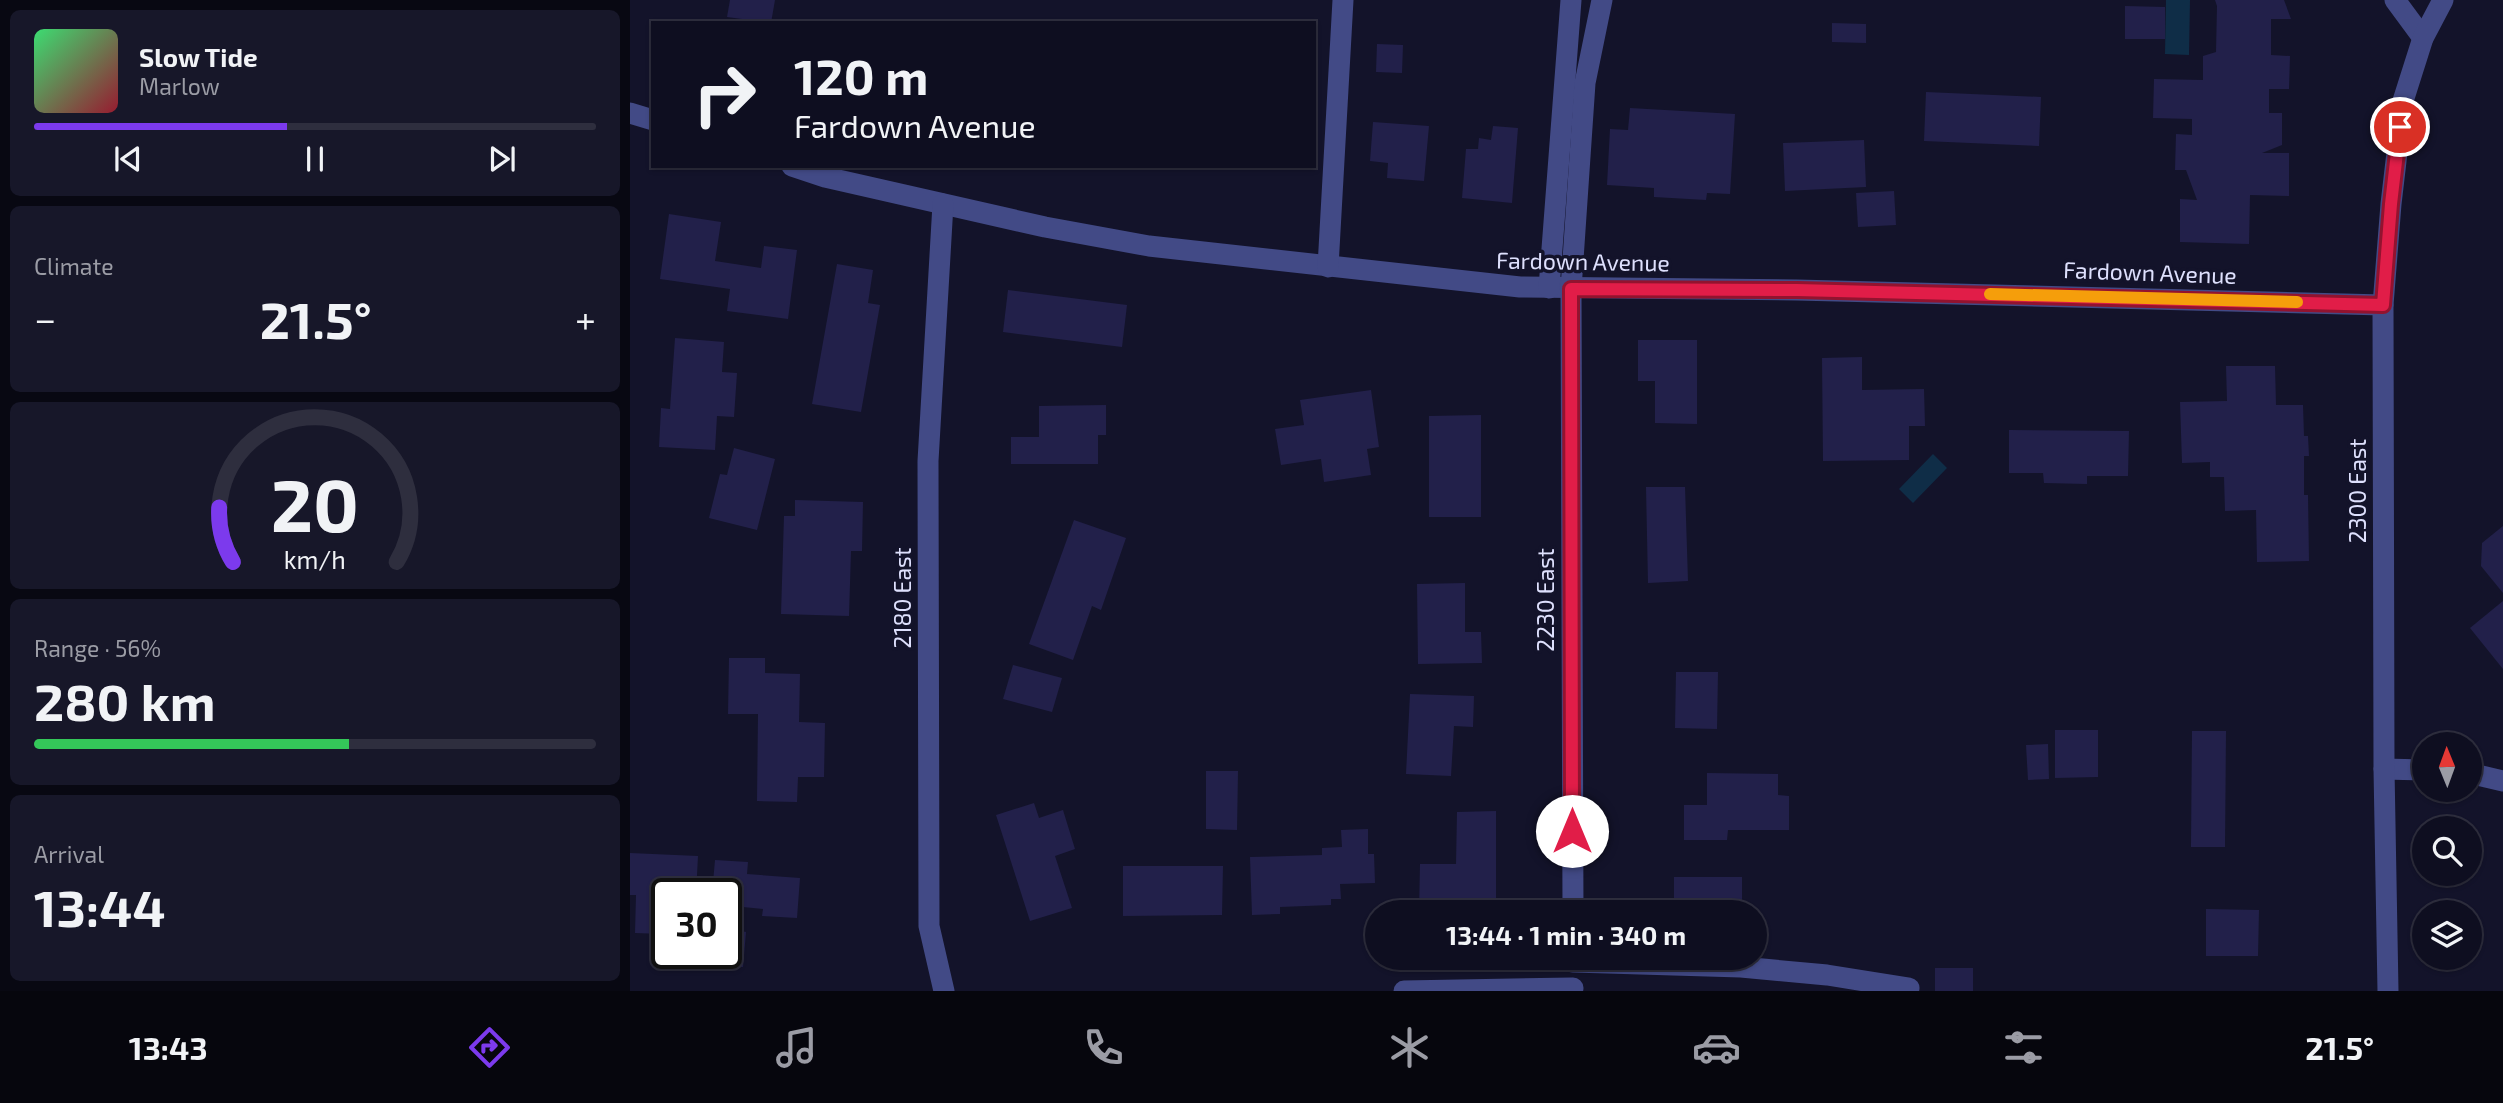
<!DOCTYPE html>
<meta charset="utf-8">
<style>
body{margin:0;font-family:"Exo 2",sans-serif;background:#171729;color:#f1f3f6;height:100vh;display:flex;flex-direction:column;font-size:26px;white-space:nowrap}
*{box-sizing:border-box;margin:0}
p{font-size:23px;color:#9b9ca5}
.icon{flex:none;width:38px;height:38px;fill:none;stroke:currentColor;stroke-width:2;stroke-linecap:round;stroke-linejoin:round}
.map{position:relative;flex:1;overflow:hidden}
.side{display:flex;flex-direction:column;gap:10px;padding:10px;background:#080812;width:630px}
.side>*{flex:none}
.banner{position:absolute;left:21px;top:21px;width:665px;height:147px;border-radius:0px;box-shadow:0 2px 5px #0004,0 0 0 2px #2e2e3e;background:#0e0e20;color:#f1f3f6;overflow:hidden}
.needle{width:46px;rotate:359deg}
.fabs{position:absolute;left:1782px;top:732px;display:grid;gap:14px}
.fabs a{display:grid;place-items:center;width:70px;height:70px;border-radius:50%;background:#0e0e20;box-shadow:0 2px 5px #0004,0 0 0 2px #2e2e3e;font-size:35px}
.speed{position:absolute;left:21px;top:878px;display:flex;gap:14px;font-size:35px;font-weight:700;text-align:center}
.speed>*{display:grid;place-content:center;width:91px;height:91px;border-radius:50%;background:#0e0e20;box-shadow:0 2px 5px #0004,0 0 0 2px #2e2e3e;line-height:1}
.speed .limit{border:4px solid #111;border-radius:10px;background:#fff;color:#111}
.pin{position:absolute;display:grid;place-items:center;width:60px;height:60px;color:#fff;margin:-30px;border:4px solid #fff;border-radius:50%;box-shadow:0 2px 7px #0007}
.me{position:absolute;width:77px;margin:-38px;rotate:0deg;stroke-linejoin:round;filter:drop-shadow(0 0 5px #0008)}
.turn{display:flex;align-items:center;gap:24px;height:147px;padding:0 28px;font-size:32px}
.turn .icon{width:91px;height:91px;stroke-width:2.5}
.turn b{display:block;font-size:49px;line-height:60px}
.big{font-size:52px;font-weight:700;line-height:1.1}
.side .card{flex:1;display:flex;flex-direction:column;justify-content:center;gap:10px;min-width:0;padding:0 24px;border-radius:10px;background:#171729}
.side .dial{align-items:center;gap:0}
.dial svg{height:182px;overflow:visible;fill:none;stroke:#2e2e3e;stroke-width:7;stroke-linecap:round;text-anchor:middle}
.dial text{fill:#f1f3f6;stroke:none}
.song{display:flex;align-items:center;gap:21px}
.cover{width:84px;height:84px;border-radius:10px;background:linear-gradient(135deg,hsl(140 70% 55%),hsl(350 70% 35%))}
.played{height:7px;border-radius:4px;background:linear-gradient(90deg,#7c3aed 45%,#2e2e3e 45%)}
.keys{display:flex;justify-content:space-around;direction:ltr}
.heat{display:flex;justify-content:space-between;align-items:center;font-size:38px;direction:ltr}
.charge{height:10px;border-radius:5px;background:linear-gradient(90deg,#34c759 56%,#2e2e3e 0)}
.trip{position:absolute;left:735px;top:900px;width:402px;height:70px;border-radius:35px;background:#0e0e20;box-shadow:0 2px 5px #0004,0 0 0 2px #2e2e3e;font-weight:700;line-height:70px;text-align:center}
.tab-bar{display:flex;height:112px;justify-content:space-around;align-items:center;background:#06060d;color:#9b9ca5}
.tab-bar .icon{width:49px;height:49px}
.tab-bar .on{color:#7c3aed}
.tab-bar b{font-size:32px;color:#f1f3f6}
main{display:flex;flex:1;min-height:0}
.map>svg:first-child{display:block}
.water{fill:#0f2d47}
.building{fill:#22204a}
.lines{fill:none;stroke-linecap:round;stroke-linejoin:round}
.minor{stroke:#424a86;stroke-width:21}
.route-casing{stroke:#92132f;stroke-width:18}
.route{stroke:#e11d48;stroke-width:12}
.slow{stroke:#f59e0b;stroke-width:12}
.labels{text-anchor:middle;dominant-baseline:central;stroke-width:7;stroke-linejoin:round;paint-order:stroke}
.street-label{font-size:23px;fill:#dee0fd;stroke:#13132a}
</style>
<main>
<section class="side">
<div class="card">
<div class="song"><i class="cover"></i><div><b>Slow Tide</b><p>Marlow</p></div></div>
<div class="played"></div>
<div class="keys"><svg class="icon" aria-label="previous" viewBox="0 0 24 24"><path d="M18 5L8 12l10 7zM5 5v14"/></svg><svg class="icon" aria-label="pause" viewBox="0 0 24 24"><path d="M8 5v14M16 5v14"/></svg><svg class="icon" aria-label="next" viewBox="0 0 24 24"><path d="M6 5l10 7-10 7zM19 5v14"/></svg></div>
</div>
<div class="card"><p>Climate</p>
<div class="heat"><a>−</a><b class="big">21.5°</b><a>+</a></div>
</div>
<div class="card dial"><svg viewBox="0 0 100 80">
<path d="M14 69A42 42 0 1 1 86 69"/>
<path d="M14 69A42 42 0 0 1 8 45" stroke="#7c3aed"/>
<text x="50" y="56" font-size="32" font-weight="700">20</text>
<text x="50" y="72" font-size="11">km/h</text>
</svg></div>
<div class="card"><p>Range · 56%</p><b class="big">280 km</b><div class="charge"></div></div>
<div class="card"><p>Arrival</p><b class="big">13:44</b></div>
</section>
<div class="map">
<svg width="1873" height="991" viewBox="0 0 1873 991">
<rect width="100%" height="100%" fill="#13132a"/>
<g class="water">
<polygon points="1536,0 1560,0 1559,55 1535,54"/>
<polygon points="1303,454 1317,468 1283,503 1269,489"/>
</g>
<g class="building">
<polygon points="100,0 145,0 141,23 97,17"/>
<polygon points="1585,0 1654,0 1661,19 1641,19 1641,55 1660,56 1659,89 1639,89 1639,113 1652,113 1652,145 1632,153 1659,153 1659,196 1620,195 1619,244 1550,242 1550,199 1567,200 1556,170 1545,170 1546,134 1562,135 1562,119 1523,118 1524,79 1573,80 1573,56 1586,52 1587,6"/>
<polygon points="1495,6 1535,7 1535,39 1495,39"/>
<polygon points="1202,23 1236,24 1236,43 1202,42"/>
<polygon points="747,44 773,45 772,73 746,72"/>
<polygon points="1296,92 1411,97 1409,146 1294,141"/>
<polygon points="1000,108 1105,114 1100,194 1077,193 1076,200 1024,197 1024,188 977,185 980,129 998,130"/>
<polygon points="743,122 799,126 794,181 757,178 758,163 740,161"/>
<polygon points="863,126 888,128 882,203 832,198 836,149 848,149 849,138 861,140"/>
<polygon points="1234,140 1236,187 1155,191 1153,143"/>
<polygon points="1264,191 1266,225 1228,227 1226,193"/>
<polygon points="39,214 91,222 85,261 131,268 134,246 167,250 158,319 97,311 100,289 30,279"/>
<polygon points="207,264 243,270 238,303 250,305 231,412 182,404"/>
<polygon points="378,290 497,305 492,347 373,332"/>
<polygon points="45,338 94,342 92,372 107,373 104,417 87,416 85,450 29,447 31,408 40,409"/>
<polygon points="1008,340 1067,340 1067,424 1025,423 1025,381 1008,381"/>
<polygon points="1232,357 1232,390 1294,389 1295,426 1279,426 1279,460 1193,461 1192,358"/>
<polygon points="1596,366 1645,366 1646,405 1673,405 1674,436 1678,436 1679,456 1674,456 1674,495 1678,495 1679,561 1627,562 1626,510 1595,511 1594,477 1580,477 1580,462 1552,463 1550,402 1597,401"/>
<polygon points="741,390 749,447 737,449 741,475 694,482 691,459 651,465 645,429 674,425 670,400"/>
<polygon points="476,405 476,435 468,435 468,464 381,464 381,437 409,437 409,406"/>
<polygon points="851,415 851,517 799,517 799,416"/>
<polygon points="1379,430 1499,431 1498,476 1457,476 1457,484 1414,483 1413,473 1379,473"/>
<polygon points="104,448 145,459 127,530 79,518 90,474 97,475"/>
<polygon points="1016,487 1055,487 1058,581 1018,583"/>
<polygon points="165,500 233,502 232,551 221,551 219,616 151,614 154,516 165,516"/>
<polygon points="444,520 496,538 471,610 462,606 443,660 399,644"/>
<polygon points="1873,526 1873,593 1851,566 1852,543"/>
<polygon points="835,583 835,632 851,632 852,663 788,664 787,584"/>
<polygon points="1873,601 1873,669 1840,628"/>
<polygon points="99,658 135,658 135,673 170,674 169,722 195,723 194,777 168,777 167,802 127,801 128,714 98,714"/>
<polygon points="383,665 432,678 422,712 373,699"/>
<polygon points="1046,672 1088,672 1087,729 1045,728"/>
<polygon points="780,694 844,696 843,727 824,726 821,776 776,774"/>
<polygon points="1425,730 1468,730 1468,777 1425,778"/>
<polygon points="1562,731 1596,731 1595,847 1561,847"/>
<polygon points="1418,744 1419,779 1398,780 1396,745"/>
<polygon points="576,771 608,771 607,830 576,829"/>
<polygon points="1077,773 1148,774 1148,795 1159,796 1159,830 1098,830 1097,840 1054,840 1054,805 1077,805"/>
<polygon points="404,803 409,818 433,810 445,849 425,856 442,908 400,921 366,815"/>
<polygon points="866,811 866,912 789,912 790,864 826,864 827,812"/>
<polygon points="738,829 738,854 744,854 745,883 710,884 711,899 701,899 701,905 650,907 650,914 622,915 620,857 692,855 692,848 712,847 711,830"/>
<polygon points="0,853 68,856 66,894 37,894 37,899 33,899 32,934 5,933 6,895 0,895"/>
<polygon points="85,860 118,862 117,874 170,878 167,918 132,916 133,909 113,907 111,931 116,932 113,967 74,964 75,954 96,954 96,894 82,894"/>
<polygon points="493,866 593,866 592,915 493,916"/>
<polygon points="1044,877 1112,877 1112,909 1078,909 1078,912 1044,912"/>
<polygon points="1576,909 1629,910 1628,956 1576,956"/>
<rect x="1305" y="968" width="38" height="23"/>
</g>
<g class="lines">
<g class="minor">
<polyline points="1765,0 1793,38"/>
<polyline points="0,113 23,120"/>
<polyline points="162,166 195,177 415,227 519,246 890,287 1167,290 1753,305"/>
<polyline points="313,204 298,461 299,926 314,991"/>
<polyline points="698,267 713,0"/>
<polyline points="919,288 941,0"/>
<polyline points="1754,769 1794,770"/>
<polyline points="1839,773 1873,781"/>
<polyline points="943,912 941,289 955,83 972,0"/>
<polyline points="943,962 1111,967 1197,975 1279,988"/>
<polyline points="774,991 943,988"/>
<polyline points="1758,991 1754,769 1753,305 1761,204 1773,101 1793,38 1813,0"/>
</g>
</g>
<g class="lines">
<g class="route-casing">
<polyline id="route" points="942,831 941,289 1167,290 1753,305 1761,204 1770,127"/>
</g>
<use href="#route" class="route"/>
<polyline class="slow" points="1360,294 1667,302"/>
</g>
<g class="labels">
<g class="street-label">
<text transform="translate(953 261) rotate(1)">Fardown Avenue</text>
<text transform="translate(1520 272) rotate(2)">Fardown Avenue</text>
<text transform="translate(1727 491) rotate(-90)">2300 East</text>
<text transform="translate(272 598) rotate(-90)">2180 East</text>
<text transform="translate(915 600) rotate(-90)">2230 East</text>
</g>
</g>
</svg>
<div class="fabs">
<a><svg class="needle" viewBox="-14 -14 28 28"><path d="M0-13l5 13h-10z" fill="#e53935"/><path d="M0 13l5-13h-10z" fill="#9b9ca5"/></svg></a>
<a><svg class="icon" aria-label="search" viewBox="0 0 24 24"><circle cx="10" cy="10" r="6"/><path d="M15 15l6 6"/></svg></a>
<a><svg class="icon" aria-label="layers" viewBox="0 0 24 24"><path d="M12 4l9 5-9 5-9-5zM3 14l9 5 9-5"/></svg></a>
</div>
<div class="speed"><div class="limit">30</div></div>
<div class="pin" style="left:1770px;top:127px;background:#d93025"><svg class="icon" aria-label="arrive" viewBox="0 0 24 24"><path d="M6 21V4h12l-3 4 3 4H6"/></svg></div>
<svg class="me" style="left:942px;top:831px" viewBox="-20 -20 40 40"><circle r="19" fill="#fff"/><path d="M0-13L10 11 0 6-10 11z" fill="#e11d48"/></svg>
<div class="trip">13:44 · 1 min · 340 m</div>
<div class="banner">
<div class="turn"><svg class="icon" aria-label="right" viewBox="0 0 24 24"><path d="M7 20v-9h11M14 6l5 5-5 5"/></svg><div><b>120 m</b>Fardown Avenue</div></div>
</div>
</div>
</main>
<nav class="tab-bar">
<b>13:43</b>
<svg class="icon on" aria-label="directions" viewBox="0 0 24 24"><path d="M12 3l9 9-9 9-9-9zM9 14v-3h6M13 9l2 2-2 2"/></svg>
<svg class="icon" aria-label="music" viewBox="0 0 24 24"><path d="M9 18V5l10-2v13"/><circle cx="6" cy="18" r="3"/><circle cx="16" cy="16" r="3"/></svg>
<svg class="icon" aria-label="phone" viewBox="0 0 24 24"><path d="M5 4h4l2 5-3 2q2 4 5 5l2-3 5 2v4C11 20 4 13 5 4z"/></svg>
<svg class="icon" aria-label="climate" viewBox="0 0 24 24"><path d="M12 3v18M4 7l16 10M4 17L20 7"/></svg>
<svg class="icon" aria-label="car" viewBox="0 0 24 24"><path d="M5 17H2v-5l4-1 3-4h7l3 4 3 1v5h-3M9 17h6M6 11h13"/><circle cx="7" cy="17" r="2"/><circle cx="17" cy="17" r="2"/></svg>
<svg class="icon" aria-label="filters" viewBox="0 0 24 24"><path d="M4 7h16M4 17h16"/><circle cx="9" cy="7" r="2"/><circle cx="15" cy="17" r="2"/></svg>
<b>21.5°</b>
</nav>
